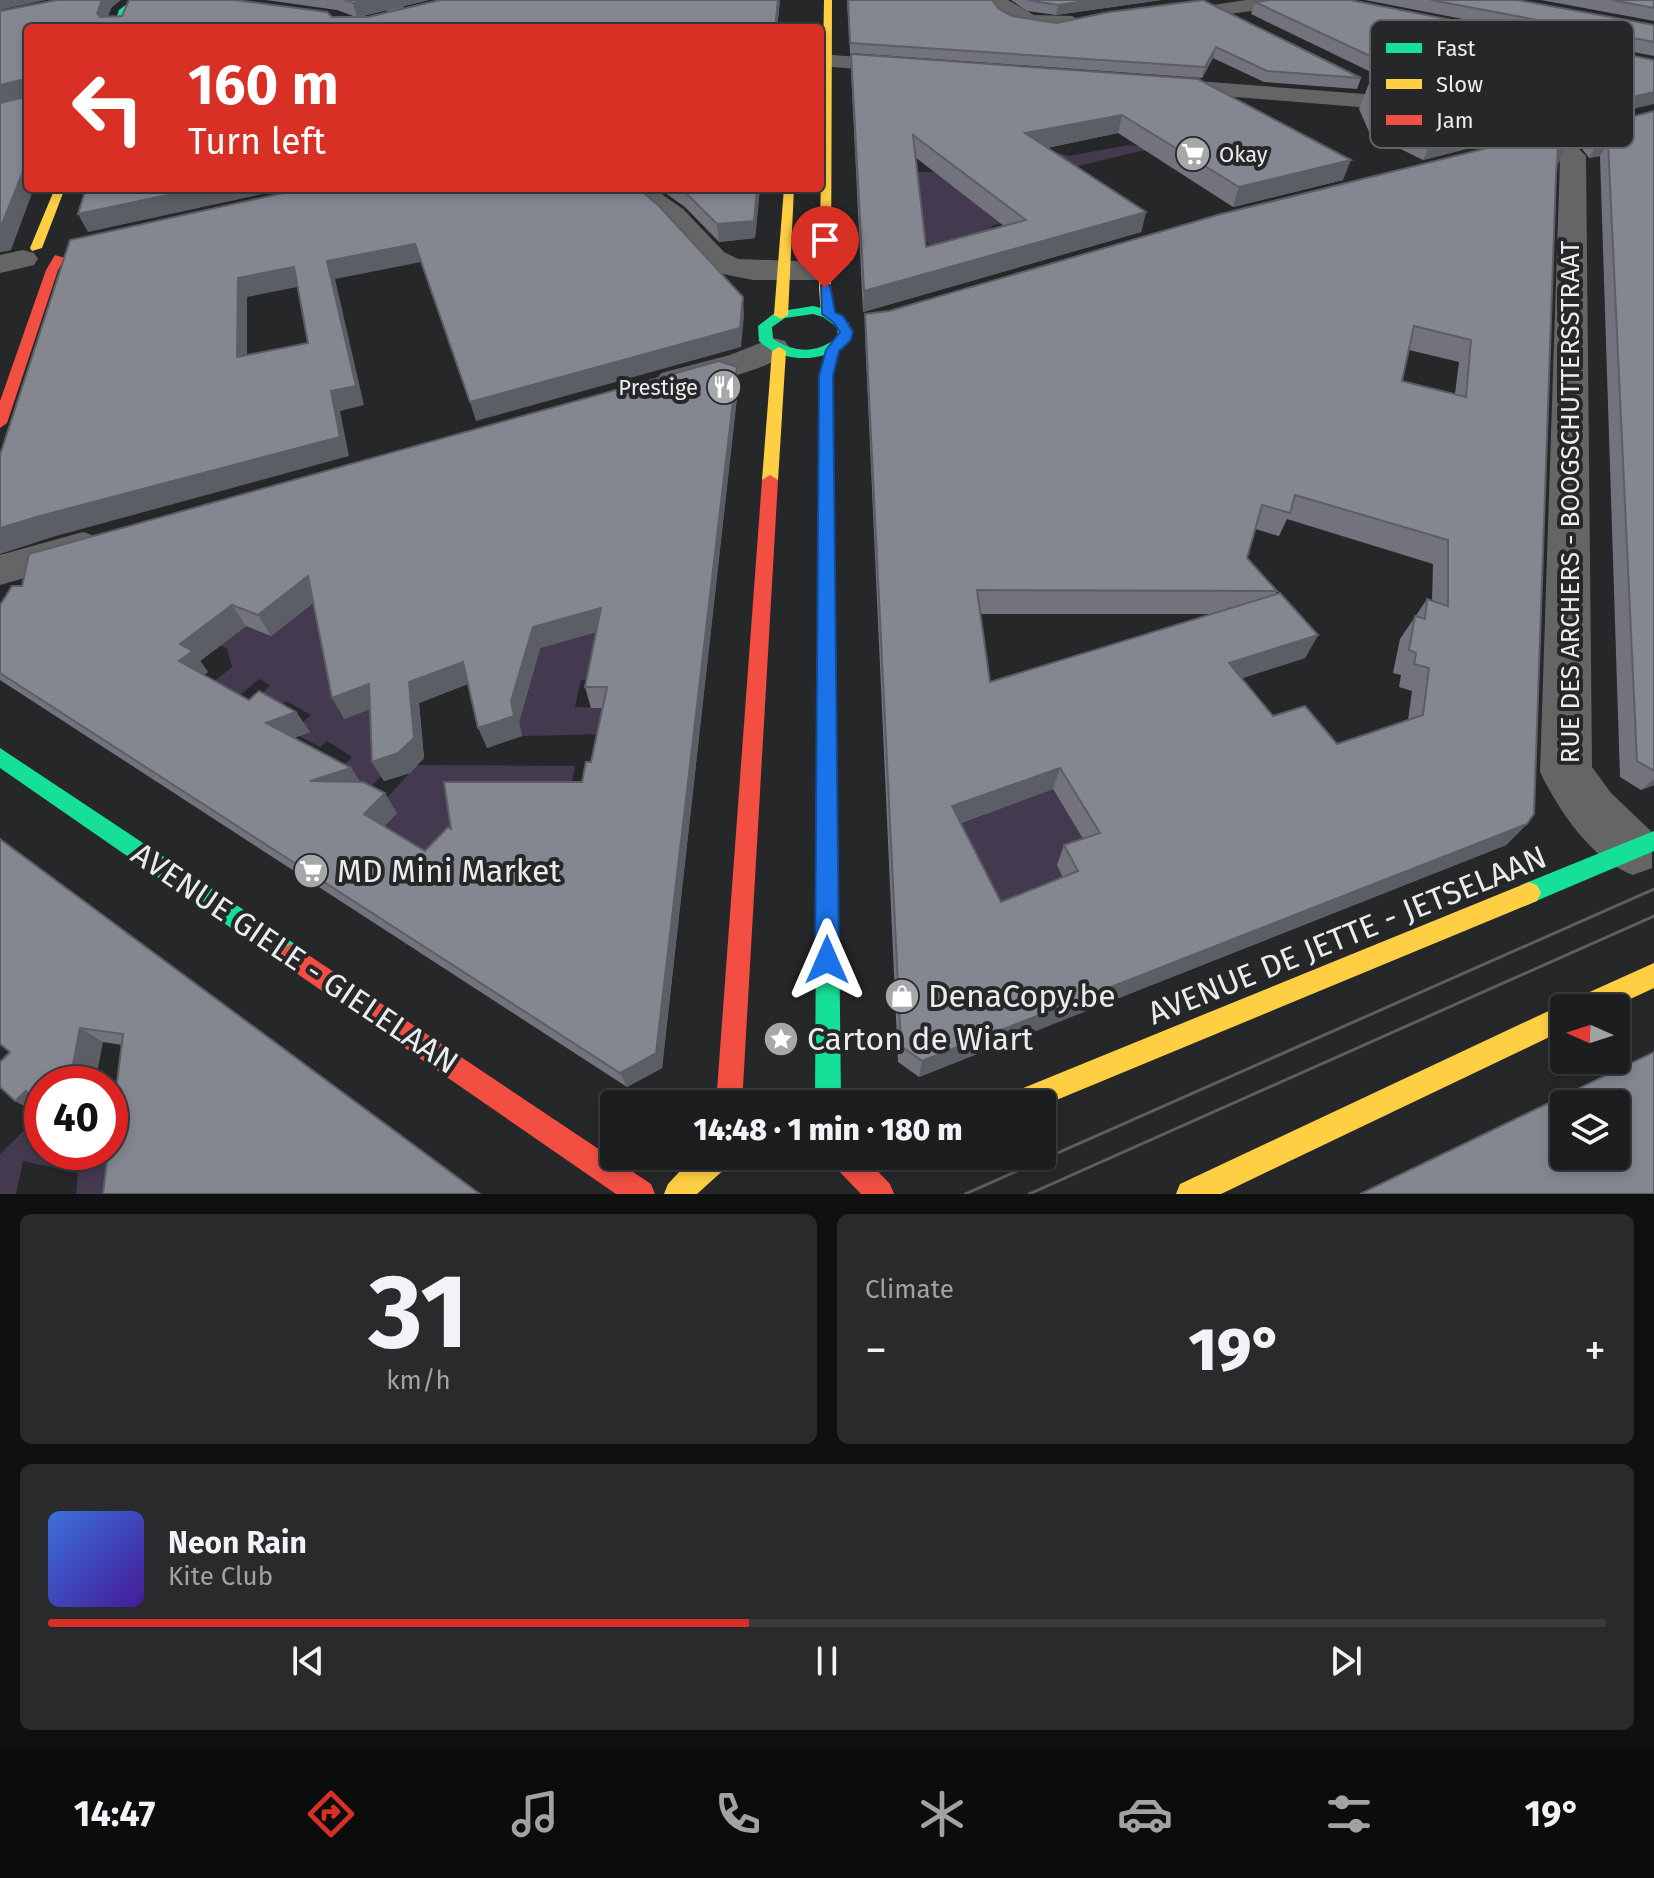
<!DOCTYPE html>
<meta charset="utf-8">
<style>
body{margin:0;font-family:"Fira Sans",sans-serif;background:#292a2b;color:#f1f3f6;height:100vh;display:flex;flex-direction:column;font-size:30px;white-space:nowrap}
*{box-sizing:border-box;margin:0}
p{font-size:26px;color:#a0a2a4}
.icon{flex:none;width:44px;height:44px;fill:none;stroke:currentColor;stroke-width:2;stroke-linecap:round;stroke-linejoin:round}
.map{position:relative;height:1194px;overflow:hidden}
.details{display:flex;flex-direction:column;gap:20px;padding:20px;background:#0f1010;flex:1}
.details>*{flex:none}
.banner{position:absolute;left:24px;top:24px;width:800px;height:168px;border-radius:8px;box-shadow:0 4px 12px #0003,0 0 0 2px #3a3b3c;background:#d93025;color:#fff;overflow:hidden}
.needle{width:52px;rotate:273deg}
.tools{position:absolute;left:1550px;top:994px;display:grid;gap:16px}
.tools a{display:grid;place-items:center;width:80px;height:80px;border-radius:8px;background:#1c1d1e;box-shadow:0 4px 12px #0003,0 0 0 2px #3a3b3c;font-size:40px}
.speed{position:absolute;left:24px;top:1066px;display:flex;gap:16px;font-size:40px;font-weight:700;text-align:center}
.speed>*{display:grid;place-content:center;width:104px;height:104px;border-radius:50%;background:#1c1d1e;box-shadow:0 4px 12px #0003,0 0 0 2px #3a3b3c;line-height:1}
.speed .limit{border:12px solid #d22;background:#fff;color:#111}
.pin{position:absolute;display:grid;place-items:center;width:68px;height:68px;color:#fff;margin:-82px -34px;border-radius:50% 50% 50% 0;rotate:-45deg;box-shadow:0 0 8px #0007}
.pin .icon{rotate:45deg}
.me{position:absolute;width:88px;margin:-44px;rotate:0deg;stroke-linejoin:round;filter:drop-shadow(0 0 6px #0008)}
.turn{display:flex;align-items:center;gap:28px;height:168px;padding:0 32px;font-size:36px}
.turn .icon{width:104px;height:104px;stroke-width:2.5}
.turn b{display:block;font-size:56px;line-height:68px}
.big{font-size:60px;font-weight:800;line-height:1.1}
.details .tile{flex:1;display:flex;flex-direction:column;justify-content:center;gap:12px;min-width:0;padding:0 28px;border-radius:12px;background:#292a2b}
.details .dial{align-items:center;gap:0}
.dial b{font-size:104px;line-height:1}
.song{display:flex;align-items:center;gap:24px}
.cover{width:96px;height:96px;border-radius:12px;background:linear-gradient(135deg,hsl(220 70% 55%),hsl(260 70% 35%))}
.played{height:8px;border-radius:4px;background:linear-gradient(90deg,#d93025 45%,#3a3b3c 45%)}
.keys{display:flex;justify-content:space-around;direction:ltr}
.heat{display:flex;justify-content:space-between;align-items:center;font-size:44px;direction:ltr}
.details .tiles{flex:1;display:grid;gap:20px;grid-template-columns:1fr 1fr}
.tile:last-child{grid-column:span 2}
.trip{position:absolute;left:600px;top:1090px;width:456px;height:80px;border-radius:8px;background:#1c1d1e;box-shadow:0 4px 12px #0003,0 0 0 2px #3a3b3c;font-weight:800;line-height:80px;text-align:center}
.menu{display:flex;height:128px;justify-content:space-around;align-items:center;background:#0b0c0c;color:#a0a2a4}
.menu .icon{width:56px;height:56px}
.menu .on{color:#d93025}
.menu b{font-size:36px;color:#f1f3f6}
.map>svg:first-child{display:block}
.green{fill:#433a50}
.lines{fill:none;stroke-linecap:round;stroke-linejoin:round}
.street{fill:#656566;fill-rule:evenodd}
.fast{fill:#16e098;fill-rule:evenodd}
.slow{fill:#ffcf43;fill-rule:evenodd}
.jam{fill:#f24e42;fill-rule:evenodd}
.tram{stroke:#5d5e5f;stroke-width:3}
.wall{fill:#72737c;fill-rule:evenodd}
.shaded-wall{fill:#5c5e65}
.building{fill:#848690;stroke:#5c5e65;stroke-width:2;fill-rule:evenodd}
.route{fill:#1a73e8;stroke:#114b97;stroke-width:2}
.labels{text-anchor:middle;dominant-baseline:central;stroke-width:8;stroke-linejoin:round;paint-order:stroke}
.far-poi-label{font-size:22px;fill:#eaeced;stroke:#252729;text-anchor:start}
.street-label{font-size:26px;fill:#eaeced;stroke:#252729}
.near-poi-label{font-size:32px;fill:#eaeced;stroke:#252729;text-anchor:start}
.near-street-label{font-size:32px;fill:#eaeced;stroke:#252729}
.key{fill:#252729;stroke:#606264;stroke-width:2}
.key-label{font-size:22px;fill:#eaeced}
</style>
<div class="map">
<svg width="1654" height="1194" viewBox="0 0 1654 1194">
<rect width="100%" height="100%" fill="#262728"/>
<g class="green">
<polygon points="1128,145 1153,148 1070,168 1050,155 1058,153 1070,156"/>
<polygon points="902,172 934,172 1009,223 994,225 985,232 932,247 916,232"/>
<polygon points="314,560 343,718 380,705 384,774 367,790 336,773 352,757 327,741 320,747 292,732 311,715 286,701 282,705 262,694 270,685 259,679 231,703 206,688 232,667 227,649 221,646 213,651 184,634"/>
<polygon points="628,571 600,680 581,680 575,707 637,708 607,734 522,736 516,708 527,639"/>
<polygon points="1036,762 1092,854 1070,892 996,922 950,820"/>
<polygon points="417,765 575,766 568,801 460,836 417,893 377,834 381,804"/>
<polygon points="110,1106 124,1118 128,1194 76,1194 78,1173 23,1161 16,1194 0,1194 0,1154 42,1113 42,1152 110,1152"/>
</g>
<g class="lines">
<g class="street">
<polygon points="377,0 397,0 423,28 402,28"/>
<path d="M988 0H1008L1034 15 1072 16 1082 22C1061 44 1004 21 988 0Z"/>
<polygon points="1246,0 1300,0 1291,6 1220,15 1210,9 1213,5"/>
<polygon points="820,54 909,61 920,67 909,73 820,66"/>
<path d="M1158 78 1482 103 1543 121 1562 132 1586 156 1592 767 1611 793 1652 832V868L1633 875C1591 859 1559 811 1540 772L1560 158C1536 134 1511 127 1480 117L1150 90 1147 85Z"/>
<polygon points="623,188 653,188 683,209 724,252 738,259 825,262 836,265 840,271 836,277 825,280 753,280 718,273 704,264 663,221"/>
<polygon points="23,250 34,253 38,259 34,265 0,273 0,255"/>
<path d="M773 338 785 341 790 348C773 372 702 383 673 390L661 387 656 380 661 373 730 355Z"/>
<polygon points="83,532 98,537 104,547 98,557 0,585 0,555"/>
</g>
<g class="fast">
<polygon points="131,1 138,3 127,11 121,28 113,28 119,10"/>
<path d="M813 306 833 311 849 323 852 338 839 349 833 376 841 1104H815L819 376 825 355C802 362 776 357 759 341L758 326 776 312ZM813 314 823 317 837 327 838 337C817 354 795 353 773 339L772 327 785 318Z"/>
<polygon points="0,748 301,948 304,956 301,964 292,968 283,964 0,768"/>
<polygon points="1654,831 1654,851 1529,904 1521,901 1517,893 1521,885"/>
</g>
<g class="slow">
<polygon points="824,0 832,0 831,288 835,314 828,318 821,314 819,288"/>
<polygon points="55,188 65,188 42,248 32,251 30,248"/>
<polygon points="784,188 794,188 788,315 781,319 774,315"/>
<polygon points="779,347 786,351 778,480 770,485 762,480 772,351"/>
<polygon points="1529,882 1537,885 1541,893 1537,901 1042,1106 1002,1104 1006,1095"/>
<polygon points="1654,963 1654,988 1611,1008 1564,1008 1564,1030 1221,1194 1176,1194 1180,1184 1555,1008 1564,1004 1571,1007 1574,999"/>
<polygon points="694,1156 732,1156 728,1166 697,1194 664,1194 668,1184"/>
</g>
<g class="jam">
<polygon points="55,255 65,258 58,270 7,423 0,428 0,401 46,270"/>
<polygon points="770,475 778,480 742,1104 716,1104 762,480"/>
<polygon points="292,944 651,1184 655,1194 616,1194 283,964 280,956 283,948"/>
<polygon points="830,1156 863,1156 890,1184 894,1194 861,1194 834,1166"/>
</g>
<g class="tram">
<polyline points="965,1194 1654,889"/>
<polyline points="1029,1194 1654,916"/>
</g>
</g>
<g class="wall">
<polygon points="266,0 429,0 359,17 780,0 777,28 28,28 11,250 0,252 0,11 111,8 108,16 356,17 337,10"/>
<polygon points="847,0 992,0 999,9 1012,16 1057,23 1109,12 1361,78 1357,89 1264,82 1213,58 1202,78 850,53"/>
<polygon points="1011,0 1161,0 1056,15 1027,11"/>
<polygon points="1365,0 1517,0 1654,25 1654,56"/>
<polygon points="1541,0 1654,0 1654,21"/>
<polygon points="1255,2 1654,60 1559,126 1535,115 1525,134 1423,160 1370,134 1359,109 1373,73 1251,14"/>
<path d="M851 54 1198 79 1343 180 1233 207 1118 133 1047 148 1146 212 1141 232 863 312 851 71ZM915 157 964 195 1004 226 926 247Z"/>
<polygon points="1654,111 1654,785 1641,790 1620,777 1600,156 1589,158 1578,143 1586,129"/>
<path d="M1557 166 1527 824 1506 845 919 1077 898 1062 865 336V314L889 311ZM1409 350 1459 362 1455 394 1402 381ZM1287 519 1433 564 1432 601 1427 599 1400 639 1393 673 1401 675 1399 687 1412 691 1408 720 1337 744 1273 716 1242 678 1305 658 1318 635 1275 595 1277 591 1247 558 1255 529 1279 536ZM980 614H1213L990 682ZM1053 789 1083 839 1064 845 1057 865 1063 878 1001 902 961 823Z"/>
<polygon points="658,188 760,188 755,238 719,242 685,207"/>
<path d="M737 367 738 388 662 1068 627 1087 0 680V605L22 586ZM313 603 344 719 370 709 372 762 384 781 410 773 424 758 419 703 468 684 487 748 522 736 519 722 540 648 596 632 585 687 591 708H603L591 762 582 782 451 829 425 851 384 826 397 813 360 782 351 768 294 738 310 732 296 712 249 700 204 675 208 672 200 661 246 626 271 636Z"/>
<polygon points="0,839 480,1194 122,1045 103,1042 42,1084 42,1113 41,1114 15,1101 10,1052"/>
</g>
<g class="shaded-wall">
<polygon points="0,0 46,0 0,10"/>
<polygon points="102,0 121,0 111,8 104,27 97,13"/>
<polygon points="365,0 429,0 357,17 353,3"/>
<polygon points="778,0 780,0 777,28 775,28"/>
<polygon points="1093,0 1161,0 1056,15 1058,5"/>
<polygon points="1216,47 1213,58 1202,78 1205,67"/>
<polygon points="21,80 28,96 0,103 0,85"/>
<polygon points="1654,92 1654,104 1559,126 1567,112"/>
<polygon points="1546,94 1525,134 1423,160 1442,118"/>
<polygon points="1122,115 1118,133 1022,153 1025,133"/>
<polygon points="1608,141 1600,156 1589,158 1597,144"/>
<polygon points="1568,146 1557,166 1558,148"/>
<polygon points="28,159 28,188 34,188 11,250 0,252 0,229"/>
<polygon points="1351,160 1343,180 1233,207 1239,187"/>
<polygon points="201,188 290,188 88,232 78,214"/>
<polygon points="757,188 760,188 755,238 719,242 717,224"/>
<polygon points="1146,212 1141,232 863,312 864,291"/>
<polygon points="415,244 421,262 335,279 364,405 340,411 349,456 56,536 0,554 0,528 331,391 327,261"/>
<polygon points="294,267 302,286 247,297 247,376 237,357 238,278"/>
<polygon points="743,297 744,316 741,347 476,421 470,402"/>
<polygon points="737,367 738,388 662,1068 627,1087 620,1073"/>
<polygon points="308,576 320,597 271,636 258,615"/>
<polygon points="232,605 246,626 200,661 208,672 195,682 179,661 180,644"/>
<polygon points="601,608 606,629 540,648 519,722 522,736 487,748 478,728 511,701 533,627"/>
<polygon points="1318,635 1305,658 1218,686 1229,663"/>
<polygon points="463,662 472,682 419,703 424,758 410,773 384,781 372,762 409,682"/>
<polygon points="369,684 380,705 344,719 332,698"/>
<polygon points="296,712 310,732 280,743 266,723"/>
<polygon points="351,768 364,788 310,781"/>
<polygon points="1060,768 1053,789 948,827 952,806"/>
<polygon points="1654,779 1654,785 1641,790"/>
<polygon points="385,793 397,813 377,834 364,814"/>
<polygon points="1527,824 1506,845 919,1077 922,1061"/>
<polygon points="80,1028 103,1042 95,1084 69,1084"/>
<polygon points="26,1091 42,1099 42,1113 41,1114 15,1101"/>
</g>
<g class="building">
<polygon points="57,0 102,0 97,13 100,17 122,16 129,0 235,0 327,12 332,17 368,17 440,0 778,0 775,28 28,28 28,159 0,229 0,103 21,98 21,80 0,85 0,11"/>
<polygon points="345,0 365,0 353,3"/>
<polygon points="848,0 992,0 999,9 1012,16 1057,23 1109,12 1203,0 1361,78 1267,71 1216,47 1205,67 850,43"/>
<polygon points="1027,0 1093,0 1058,5"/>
<polygon points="1270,0 1350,0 1654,60 1654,92 1567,112 1542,101 1546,94 1517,84 1472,76 1402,71 1255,2"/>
<polygon points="1431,0 1517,0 1654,25 1654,42"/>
<polygon points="1612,0 1654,0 1654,8"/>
<path d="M851 54 1198 79 1351 160 1239 187 1122 115 1025 133 1146 212 864 291ZM913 135 1026 220 926 247Z"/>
<polygon points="1654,111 1654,771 1637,761 1608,141 1597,144 1586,129"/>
<path d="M1560 130 1568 138V146L1558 148 1556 175 1534 814 1527 824 922 1061 901 1046 865 314 889 311 1221 214ZM1414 326 1471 340 1466 397 1402 381ZM1295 495 1448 540V606L1427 599 1425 619 1415 616 1409 650 1416 653 1414 664 1429 668 1423 715 1337 744 1305 706 1273 716 1229 663 1318 635 1280 593 990 682 977 590 1277 591 1247 558 1262 505 1290 513ZM1060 768 1100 833 1064 845 1078 871 1001 902 952 806Z"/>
<polygon points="86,188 201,188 78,214"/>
<path d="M306 188H638L659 206 743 297 740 328 470 402 415 244 327 261 356 386 331 391 340 437 40 516 0 528V455L70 240ZM294 267 308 343 237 357 238 278Z"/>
<polygon points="681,188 757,188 754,221 717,224"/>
<path d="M719 361 737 367 656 1053 620 1073 0 673V605L12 586H22L29 554ZM308 576 332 698 369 684 372 762 398 753 414 738 409 682 463 662 478 728 514 716 511 701 533 627 601 608 585 687H607L591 762H586L582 782H444L451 829 448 827 425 851 364 814 385 793 363 782 310 781 351 768 266 723 296 712 259 691 249 700 179 661 193 651 180 644 232 605 258 615Z"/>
<polygon points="0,839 480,1194 103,1194 108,1152 110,1152 110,1138 123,1034 80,1028 69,1084 42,1084 42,1105 26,1091 15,1101 0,1087 0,1062 10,1052 0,1044"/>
<path d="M1654 1052V1194H1360ZM1564 1104H1616V1156H1564Z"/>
</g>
<polygon class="route" points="821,285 830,285 835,312 843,316 853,332 850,341 839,351 833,376 839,960 836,969 827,973 819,969 815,960 819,376 826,350 840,332 833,322 822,314"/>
<defs>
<g id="supermarket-disc" transform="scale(1.8)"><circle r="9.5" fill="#a5a7a8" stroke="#252729"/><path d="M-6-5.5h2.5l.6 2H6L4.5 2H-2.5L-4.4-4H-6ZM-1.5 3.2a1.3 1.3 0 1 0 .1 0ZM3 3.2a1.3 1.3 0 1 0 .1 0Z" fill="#fff"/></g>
<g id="restaurant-disc" transform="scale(1.8)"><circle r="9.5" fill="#a5a7a8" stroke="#252729"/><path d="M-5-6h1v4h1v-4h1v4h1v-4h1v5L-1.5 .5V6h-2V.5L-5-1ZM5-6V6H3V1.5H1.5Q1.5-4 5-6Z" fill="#fff"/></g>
<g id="shop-disc" transform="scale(1.8)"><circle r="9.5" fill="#a5a7a8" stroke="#252729"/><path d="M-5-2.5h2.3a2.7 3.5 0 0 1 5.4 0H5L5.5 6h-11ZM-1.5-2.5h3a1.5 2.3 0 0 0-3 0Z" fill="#fff"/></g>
<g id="sight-disc" transform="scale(1.8)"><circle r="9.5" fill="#a5a7a8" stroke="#252729"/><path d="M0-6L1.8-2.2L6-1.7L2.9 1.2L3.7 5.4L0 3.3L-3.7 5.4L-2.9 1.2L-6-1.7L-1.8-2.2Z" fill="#fff"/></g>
</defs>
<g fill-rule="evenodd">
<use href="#supermarket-disc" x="1193" y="154"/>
<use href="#restaurant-disc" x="724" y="387"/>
<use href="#supermarket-disc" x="311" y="871"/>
<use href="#shop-disc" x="902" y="996"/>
<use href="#sight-disc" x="781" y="1039"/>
</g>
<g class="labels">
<g class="far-poi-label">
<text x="1219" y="154">Okay</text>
<text x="698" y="387" text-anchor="end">Prestige</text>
</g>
<g class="street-label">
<text transform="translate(1570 502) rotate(-90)">RUE DES ARCHERS - BOOGSCHUTTERSSTRAAT</text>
</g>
<g class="near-poi-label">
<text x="337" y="871">MD Mini Market</text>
<text x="928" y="996">DenaCopy.be</text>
<text x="807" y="1039">Carton de Wiart</text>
</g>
<g class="near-street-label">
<text transform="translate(1347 935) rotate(-22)">AVENUE DE JETTE - JETSELAAN</text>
<text transform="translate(295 958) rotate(34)">AVENUE GIELE - GIELELAAN</text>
</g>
</g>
<rect x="1370" y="20" width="264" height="128" rx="12" class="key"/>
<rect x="1386" y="43" width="36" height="10" fill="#16e098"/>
<rect x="1386" y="79" width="36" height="10" fill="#ffcf43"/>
<rect x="1386" y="115" width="36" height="10" fill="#f24e42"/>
<g class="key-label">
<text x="1436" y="56">Fast</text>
<text x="1436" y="92">Slow</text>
<text x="1436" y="128">Jam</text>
</g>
</svg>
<div class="tools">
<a><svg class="needle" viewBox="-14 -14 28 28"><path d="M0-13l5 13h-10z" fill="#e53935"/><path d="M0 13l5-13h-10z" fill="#a0a2a4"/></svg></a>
<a><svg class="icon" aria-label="layers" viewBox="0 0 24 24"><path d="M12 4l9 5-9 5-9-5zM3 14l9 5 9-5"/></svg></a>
</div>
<div class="speed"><div class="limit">40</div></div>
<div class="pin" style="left:825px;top:288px;background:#d93025"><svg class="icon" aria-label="arrive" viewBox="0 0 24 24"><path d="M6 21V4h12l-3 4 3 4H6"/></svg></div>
<svg class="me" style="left:827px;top:960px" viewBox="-20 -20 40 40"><path d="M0-17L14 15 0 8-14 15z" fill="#1a73e8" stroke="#fff" stroke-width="4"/></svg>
<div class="trip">14:48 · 1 min · 180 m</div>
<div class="banner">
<div class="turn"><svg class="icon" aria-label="left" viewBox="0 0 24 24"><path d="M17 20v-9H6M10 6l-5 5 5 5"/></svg><div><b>160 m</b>Turn left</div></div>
</div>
</div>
<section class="details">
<div class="tiles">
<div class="tile dial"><b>31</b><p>km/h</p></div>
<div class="tile"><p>Climate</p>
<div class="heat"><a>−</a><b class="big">19°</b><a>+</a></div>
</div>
<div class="tile">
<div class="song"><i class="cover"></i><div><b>Neon Rain</b><p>Kite Club</p></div></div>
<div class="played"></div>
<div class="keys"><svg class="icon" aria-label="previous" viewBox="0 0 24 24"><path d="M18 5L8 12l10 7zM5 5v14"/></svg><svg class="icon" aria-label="pause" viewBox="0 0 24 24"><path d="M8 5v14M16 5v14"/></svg><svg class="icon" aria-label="next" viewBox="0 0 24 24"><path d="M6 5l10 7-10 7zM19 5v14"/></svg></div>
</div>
</div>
</section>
<nav class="menu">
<b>14:47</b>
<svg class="icon on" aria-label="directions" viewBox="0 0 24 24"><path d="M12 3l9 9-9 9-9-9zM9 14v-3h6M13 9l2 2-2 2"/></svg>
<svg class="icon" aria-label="music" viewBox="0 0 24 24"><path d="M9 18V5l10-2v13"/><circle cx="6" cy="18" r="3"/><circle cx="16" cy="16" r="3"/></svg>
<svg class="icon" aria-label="phone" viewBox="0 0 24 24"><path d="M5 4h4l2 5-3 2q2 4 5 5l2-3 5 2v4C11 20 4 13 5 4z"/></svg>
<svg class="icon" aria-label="climate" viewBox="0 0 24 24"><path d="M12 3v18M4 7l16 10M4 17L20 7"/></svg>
<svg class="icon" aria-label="car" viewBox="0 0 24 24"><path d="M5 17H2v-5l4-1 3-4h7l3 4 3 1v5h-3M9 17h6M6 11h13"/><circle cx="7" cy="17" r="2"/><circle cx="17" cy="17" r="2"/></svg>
<svg class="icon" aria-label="filters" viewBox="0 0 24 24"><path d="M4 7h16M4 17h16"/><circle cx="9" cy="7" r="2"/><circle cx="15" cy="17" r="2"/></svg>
<b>19°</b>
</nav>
